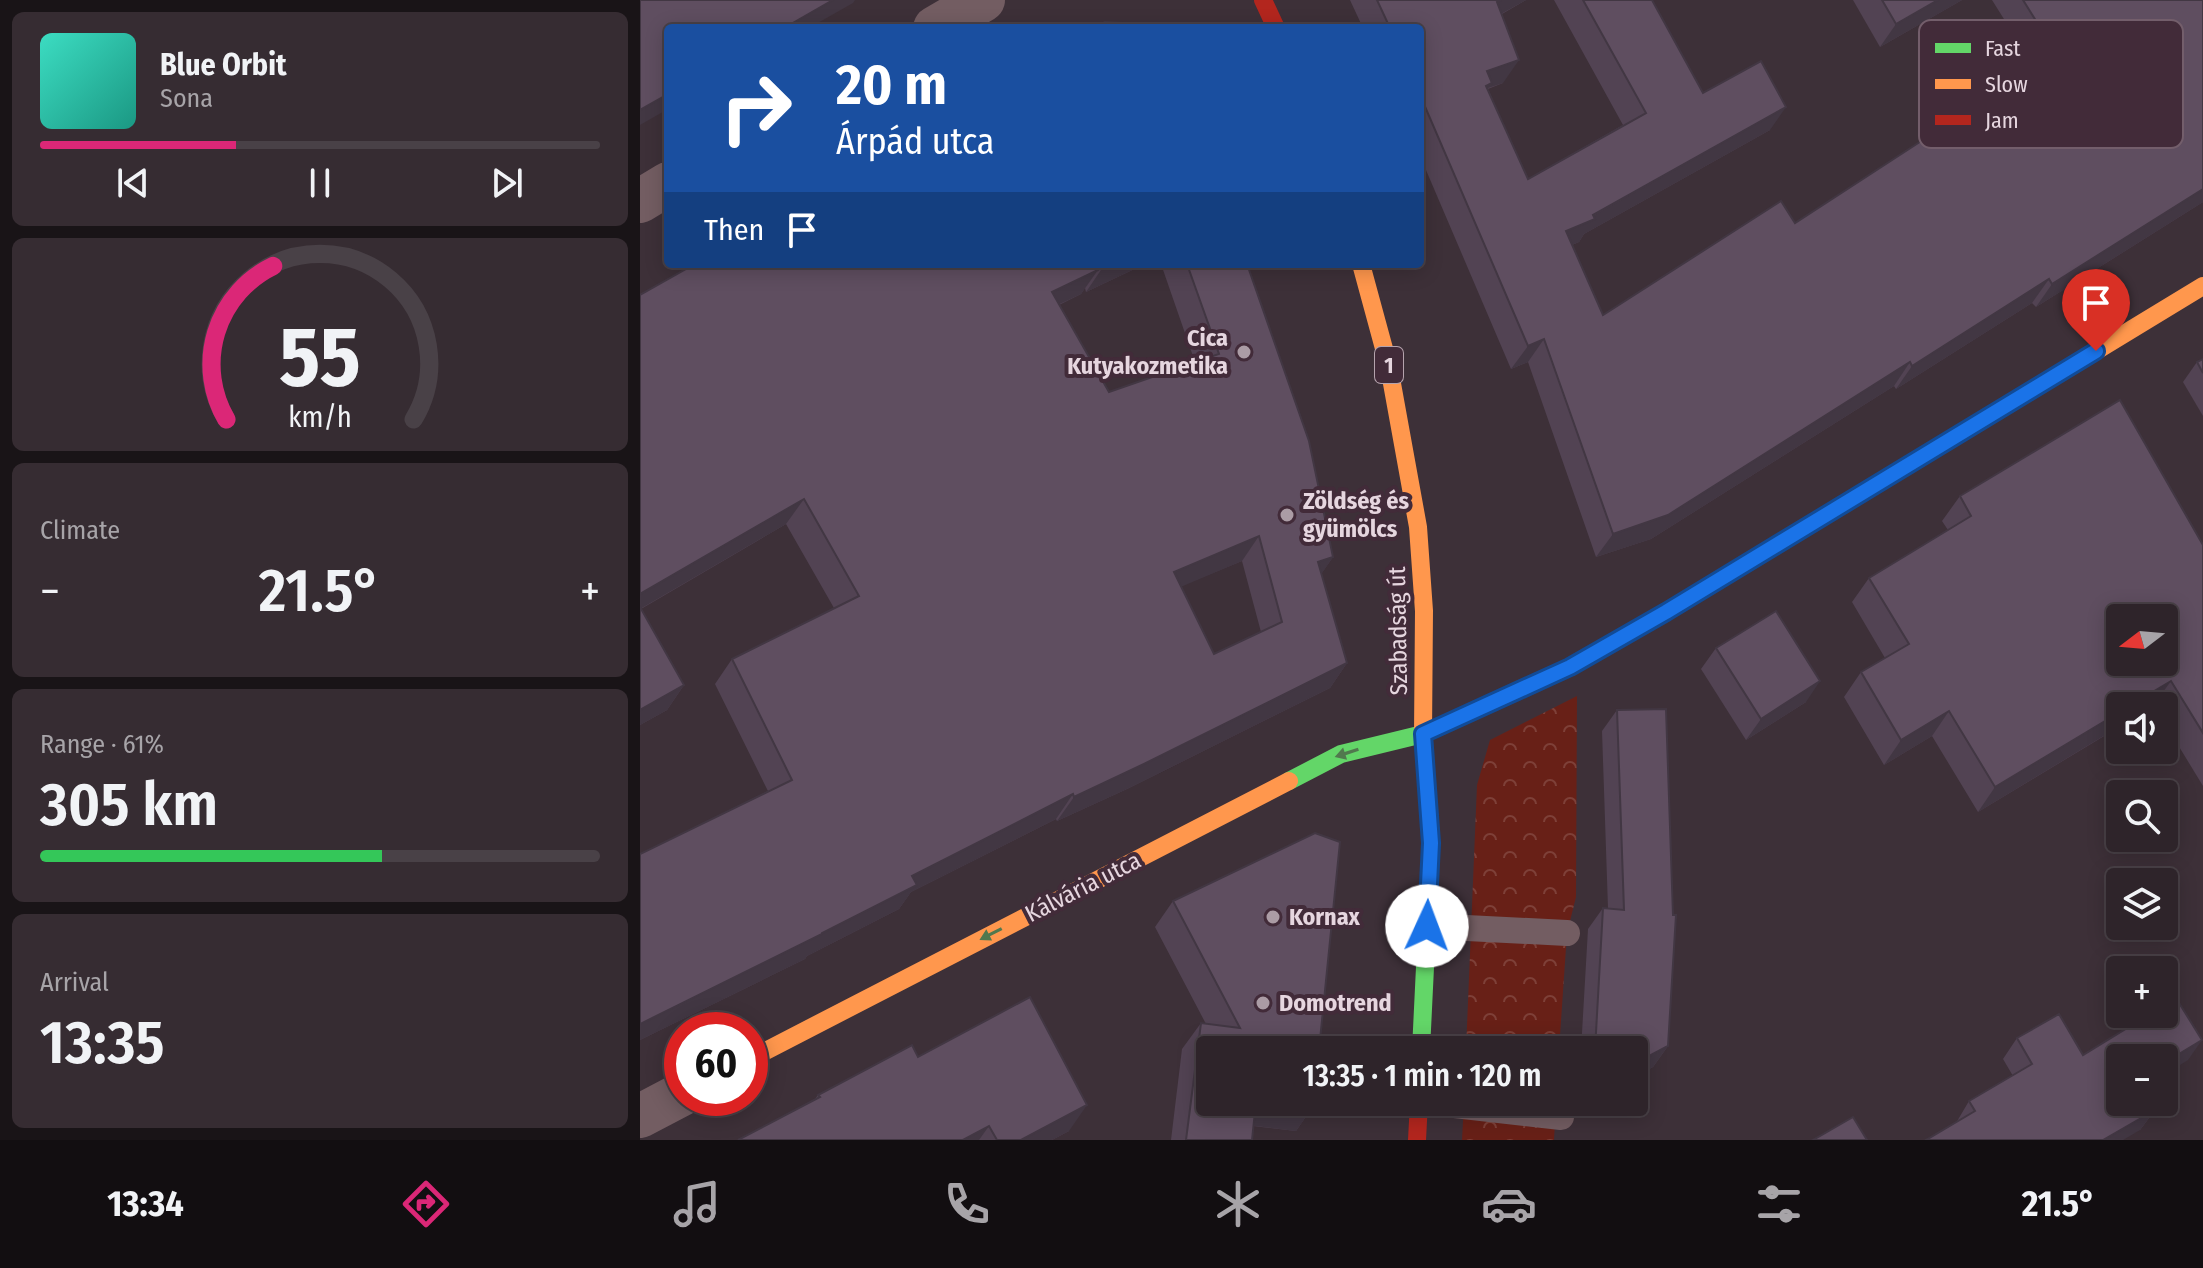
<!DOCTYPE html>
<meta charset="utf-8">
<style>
body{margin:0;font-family:"Fira Sans Condensed",sans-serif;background:#362c32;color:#f1f3f6;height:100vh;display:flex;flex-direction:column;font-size:30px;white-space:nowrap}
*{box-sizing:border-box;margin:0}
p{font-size:26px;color:#a7a4a8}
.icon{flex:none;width:44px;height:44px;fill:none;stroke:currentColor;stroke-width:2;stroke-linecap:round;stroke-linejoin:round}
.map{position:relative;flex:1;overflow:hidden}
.drawer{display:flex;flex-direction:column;gap:12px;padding:12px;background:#191417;width:640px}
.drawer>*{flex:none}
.hud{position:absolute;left:24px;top:24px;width:760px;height:244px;border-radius:8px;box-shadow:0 4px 20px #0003,0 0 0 2px #494147;background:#1a4fa0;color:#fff;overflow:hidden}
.needle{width:52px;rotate:254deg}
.tools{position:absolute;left:1466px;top:604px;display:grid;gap:16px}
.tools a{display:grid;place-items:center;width:72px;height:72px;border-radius:8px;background:#2e242a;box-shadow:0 4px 20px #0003,0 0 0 2px #494147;font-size:40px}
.speed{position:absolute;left:24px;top:1012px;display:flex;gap:16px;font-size:40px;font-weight:700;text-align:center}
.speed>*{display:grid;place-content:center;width:104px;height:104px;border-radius:50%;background:#2e242a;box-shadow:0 4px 20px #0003,0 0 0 2px #494147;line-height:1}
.speed .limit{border:12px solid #d22;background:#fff;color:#111}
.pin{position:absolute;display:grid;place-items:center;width:68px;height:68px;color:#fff;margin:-82px -34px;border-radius:50% 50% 50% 0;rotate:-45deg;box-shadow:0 0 8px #0007}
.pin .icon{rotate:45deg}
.me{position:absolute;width:88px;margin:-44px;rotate:2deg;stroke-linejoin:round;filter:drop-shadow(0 0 6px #0008)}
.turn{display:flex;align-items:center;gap:28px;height:168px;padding:0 40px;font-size:36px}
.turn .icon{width:104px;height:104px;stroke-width:2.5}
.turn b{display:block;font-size:56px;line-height:68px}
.then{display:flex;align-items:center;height:76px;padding:0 40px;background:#0003;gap:16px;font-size:30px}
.big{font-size:60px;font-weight:600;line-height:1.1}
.drawer .card{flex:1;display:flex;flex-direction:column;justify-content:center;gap:12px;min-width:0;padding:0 28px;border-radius:12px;background:#362c32}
.drawer .dial{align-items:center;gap:0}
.dial svg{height:208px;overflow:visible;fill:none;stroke:#494147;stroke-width:7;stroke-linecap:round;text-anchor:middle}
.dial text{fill:#f1f3f6;stroke:none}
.song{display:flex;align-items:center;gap:24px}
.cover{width:96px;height:96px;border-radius:12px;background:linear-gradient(135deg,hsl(170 70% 55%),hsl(170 70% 35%))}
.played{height:8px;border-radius:4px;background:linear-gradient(90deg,#db2777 35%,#494147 35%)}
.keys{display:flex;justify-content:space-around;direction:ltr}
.heat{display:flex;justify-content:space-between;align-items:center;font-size:44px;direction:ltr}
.charge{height:12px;border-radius:6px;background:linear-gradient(90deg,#34c759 61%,#494147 0)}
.trip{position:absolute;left:556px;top:1036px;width:452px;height:80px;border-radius:8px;background:#2e242a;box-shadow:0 4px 20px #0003,0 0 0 2px #494147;font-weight:600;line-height:80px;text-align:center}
.tab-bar{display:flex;height:128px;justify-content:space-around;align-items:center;background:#120e11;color:#a7a4a8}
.tab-bar .icon{width:56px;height:56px}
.tab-bar .on{color:#db2777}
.tab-bar b{font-size:36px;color:#f1f3f6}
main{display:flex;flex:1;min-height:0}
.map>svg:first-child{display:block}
.park{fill:url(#park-crowns)}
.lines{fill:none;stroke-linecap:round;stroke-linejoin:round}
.lane{stroke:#735d62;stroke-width:26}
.street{stroke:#735d62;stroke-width:44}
.fast{stroke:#63d668;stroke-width:18}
.slow{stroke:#ff974d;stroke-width:18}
.jam{stroke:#b3261e;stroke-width:18}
.wall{fill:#524353;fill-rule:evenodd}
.shaded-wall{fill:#423743}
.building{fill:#5f4e60;stroke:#423743;stroke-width:2;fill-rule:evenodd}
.oneway{fill:#51784e}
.route-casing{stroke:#114b97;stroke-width:20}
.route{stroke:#1a73e8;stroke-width:14}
.poi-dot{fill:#ab9ca5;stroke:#422b39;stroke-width:3}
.labels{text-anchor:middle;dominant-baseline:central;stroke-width:8;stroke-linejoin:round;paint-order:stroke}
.shield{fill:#422b39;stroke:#b5a3ad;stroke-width:2}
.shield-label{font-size:22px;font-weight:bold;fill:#e6d6df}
.poi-label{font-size:24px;font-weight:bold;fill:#e6d6df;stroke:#422b39;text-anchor:start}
.street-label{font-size:24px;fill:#e6d6df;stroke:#422b39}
.key{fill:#422b39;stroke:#735e6b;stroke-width:2}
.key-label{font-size:22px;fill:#e6d6df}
</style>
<main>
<section class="drawer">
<div class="card">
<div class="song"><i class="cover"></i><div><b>Blue Orbit</b><p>Sona</p></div></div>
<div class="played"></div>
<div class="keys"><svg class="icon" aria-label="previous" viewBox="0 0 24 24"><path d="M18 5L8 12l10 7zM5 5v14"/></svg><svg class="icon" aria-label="pause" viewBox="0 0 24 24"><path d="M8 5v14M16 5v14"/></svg><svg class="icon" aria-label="next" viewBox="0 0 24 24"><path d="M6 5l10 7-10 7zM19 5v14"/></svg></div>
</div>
<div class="card dial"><svg viewBox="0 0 100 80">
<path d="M14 69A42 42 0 1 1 86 69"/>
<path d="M14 69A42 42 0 0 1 32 10" stroke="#db2777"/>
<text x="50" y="56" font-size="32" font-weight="700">55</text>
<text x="50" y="72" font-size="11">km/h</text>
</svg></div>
<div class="card"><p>Climate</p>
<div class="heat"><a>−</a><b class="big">21.5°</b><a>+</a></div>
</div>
<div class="card"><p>Range · 61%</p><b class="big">305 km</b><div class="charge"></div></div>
<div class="card"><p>Arrival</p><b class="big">13:35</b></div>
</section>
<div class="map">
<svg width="1563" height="1140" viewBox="0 0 1563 1140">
<defs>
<pattern id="park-crowns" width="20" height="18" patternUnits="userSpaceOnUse" patternTransform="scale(2)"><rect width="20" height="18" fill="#682017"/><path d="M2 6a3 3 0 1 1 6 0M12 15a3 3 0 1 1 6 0" fill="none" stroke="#7e4038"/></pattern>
</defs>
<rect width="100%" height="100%" fill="#3d3038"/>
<g class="park">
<polygon points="937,696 936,897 927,933 919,1050 826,1050 837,785 850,740"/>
<polygon points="824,1102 916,1102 914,1140 822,1140"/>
</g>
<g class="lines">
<g class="lane">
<polyline points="787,926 927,933"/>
<polyline points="788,1102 921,1117"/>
</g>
<g class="street">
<polyline points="295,28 343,0"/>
<polyline points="0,201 28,184"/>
<polyline points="0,1116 42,1094"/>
</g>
<g class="fast">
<polyline points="649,781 701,754 783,734 930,667 1034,607"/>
<polyline points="781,1050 791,843 790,826"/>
</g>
<g class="slow">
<polyline points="721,264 749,367 778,527 784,611 783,734 790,826"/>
<polyline points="1298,447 1563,286"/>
<polyline points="110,1059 649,781"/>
</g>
<g class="jam">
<polyline points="623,0 636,28"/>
<polyline points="1034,607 1298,447"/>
<polyline points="777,1140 779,1102"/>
</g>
</g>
<g class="wall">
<polygon points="710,0 886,0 862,14 863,83 848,89 888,179 983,125 914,0 1012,0 1063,93 1130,130 944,234 939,242 932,245 963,315 1155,223 1288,137 1304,114 1389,59 1352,0 1563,0 1563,202 1396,307 1392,303 1256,389 1254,386 1011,539 956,557 888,362 871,369 780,156 780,28 723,28"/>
<polygon points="1213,0 1322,0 1240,47"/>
<path d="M55 264H505L446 292 445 288 441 294 419 305 469 392 555 362 521 264H607L693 557 681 574 707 663 690 688 487 789 417 821 416 819 271 892 259 909 167 956 165 959 0 1040V854L128 791 75 684 92 659 194 608 146 524 1 609 44 685 27 710 0 725V295ZM602 561 621 632 574 654 541 586Z"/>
<polygon points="1563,359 1563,416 1543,382 1557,362"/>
<polygon points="1320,496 1563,545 1563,786 1524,722 1524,706 1514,706 1338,812 1292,736 1244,765 1204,697 1221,672 1245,658 1212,602 1229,578 1308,530 1302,521"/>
<polygon points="1076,648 1166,702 1106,740 1061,669"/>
<polygon points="977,710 1028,1046 1013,1067 994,1077 994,1050 941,1050 948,929 963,908 968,908 962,731"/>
<polygon points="533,901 674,1105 656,1131 613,1126 612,1140 531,1140 542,1049 561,1023 566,1024 515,927"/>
<polygon points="1377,1038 1443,1055 1548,1060 1480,1058 1515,1110 1500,1130 1316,1123 1329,1101 1373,1076 1363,1059"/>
<polygon points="278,1057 429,1131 412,1140 98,1140 175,1099 178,1095"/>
</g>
<g class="shaded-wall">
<polygon points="193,0 215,0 213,3 169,28 144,28"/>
<polygon points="861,0 886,0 841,25 857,2"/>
<polygon points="1298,0 1322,0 1240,47 1256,24"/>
<polygon points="879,60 863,83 848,88 836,106 847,71"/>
<polygon points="28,94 28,109 0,125 0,110"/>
<polygon points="1146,107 1130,130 944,234 939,242 910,254 926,231"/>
<polygon points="1563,189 1563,202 1396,307 1412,284"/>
<polygon points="470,264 505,264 446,292 463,267"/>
<polygon points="458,270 441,294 394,316 412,292"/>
<polygon points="1409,279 1392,303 1256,389 1272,366"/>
<polygon points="904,339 888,362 871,369 888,346"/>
<polygon points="1270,362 1254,386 1011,539 956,557 973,534"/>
<polygon points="164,499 146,524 0,609 0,594"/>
<polygon points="619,536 602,561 517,597 534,572"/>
<polygon points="693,557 676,582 678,562"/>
<polygon points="707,663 690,688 487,789 417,821 434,797"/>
<polygon points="1180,681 1166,702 1106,740 1121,719"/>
<polygon points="1531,681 1513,706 1489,706"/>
<polygon points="44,685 27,710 0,725 0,710"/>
<polygon points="1309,711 1292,736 1244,765 1261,740"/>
<polygon points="1480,712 1480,726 1338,812 1355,787"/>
<polygon points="433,794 416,819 271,892 259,909 167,956 165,959 0,1040 0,1024 182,933 272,876"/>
<polygon points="1562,1040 1548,1060 1524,1075 1524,1063"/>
<polygon points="1028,1046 1013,1067 994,1077 994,1064"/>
<polygon points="614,1102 648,1102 674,1105 656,1131 599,1124"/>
<polygon points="447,1105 429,1131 412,1140 381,1140"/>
<polygon points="1515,1110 1500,1130 1483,1140 1463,1140"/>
<polygon points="349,1126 339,1140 323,1140"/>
</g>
<g class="building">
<polygon points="0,0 193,0 144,28 28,28 28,94 0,110"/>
<polygon points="737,0 861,0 857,2 879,60 847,71 852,83 846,86 888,179 1006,113 943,0 1012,0 1063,93 1121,61 1146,107 953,215 955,219 926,231 963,315 1141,201 1155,223 1309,123 1304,114 1411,45 1383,0 1563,0 1563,189 1412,284 1409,279 1272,366 1270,362 1028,515 973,534 904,339 888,346 780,95 780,28 750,28"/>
<polygon points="1242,0 1298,0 1256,24"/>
<polygon points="465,22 483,23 492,28 452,28"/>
<path d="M55 264H455L458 270 412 292 469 392 579 354 547 264H607L669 441 693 557 678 562 707 663 504 764 434 797 433 794 272 876 277 885 182 933V934L0 1024V854L152 780 92 659 219 596 164 499 0 594V295ZM619 536 642 622 574 654 534 572Z"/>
<polygon points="1563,359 1563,373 1557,362"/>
<path d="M1480 400 1563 545V733L1531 681 1489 706H1480V712L1355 787 1309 711 1261 740 1221 672 1269 644 1229 578 1331 516 1320 496ZM1480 618H1524V662H1480Z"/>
<polygon points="0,607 44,685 0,710"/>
<polygon points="1136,611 1180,681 1121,719 1076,648"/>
<polygon points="1026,709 1033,915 1036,915 1028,1046 994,1064 994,1050 955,1050 963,908 984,910 977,710"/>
<polygon points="675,833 700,842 679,1050 570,1050 570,1102 616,1102 612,1140 546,1140 561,1023 600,1028 533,901"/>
<polygon points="390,997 447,1105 381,1140 357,1140 349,1126 323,1140 98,1140 180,1097 178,1095 272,1045 278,1057"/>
<polygon points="1536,998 1562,1040 1524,1063 1524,1058 1480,1058 1480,1102 1510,1102 1515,1110 1463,1140 1286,1140 1335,1111 1329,1101 1392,1064 1377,1038 1419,1014 1443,1055 1510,1014 1524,1014 1524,1006"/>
<polygon points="648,1102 674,1102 674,1105"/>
<polygon points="1213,1117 1227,1140 1173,1140"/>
</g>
<defs><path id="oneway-solid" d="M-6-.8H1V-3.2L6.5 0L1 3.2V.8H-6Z" transform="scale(2)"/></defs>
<g class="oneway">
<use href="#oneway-solid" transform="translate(707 753) rotate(162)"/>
<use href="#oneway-solid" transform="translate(351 934) rotate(153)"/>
</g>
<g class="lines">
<g class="route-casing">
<polyline id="route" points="787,926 791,843 783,734 930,667 1026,612 1456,351"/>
</g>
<use href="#route" class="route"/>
</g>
<g class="poi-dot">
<circle cx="604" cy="352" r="8"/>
<circle cx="647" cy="515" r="8"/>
<circle cx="633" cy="917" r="8"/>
<circle cx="623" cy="1003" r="8"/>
</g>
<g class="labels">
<rect class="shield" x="735" y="347" width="28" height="36" rx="6"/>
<g class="shield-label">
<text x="749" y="365">1</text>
</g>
<g class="poi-label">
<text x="588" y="338" text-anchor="end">Cica<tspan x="588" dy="28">Kutyakozmetika</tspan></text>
<text x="663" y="501">Zöldség és<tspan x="663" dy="28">gyümölcs</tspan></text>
<text x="649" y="917">Kornax</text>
<text x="639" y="1003">Domotrend</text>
</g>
<g class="street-label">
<text transform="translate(758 631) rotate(-91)">Szabadság út</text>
<text transform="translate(443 887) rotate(-27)">Kálvária utca</text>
</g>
</g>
<rect x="1279" y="20" width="264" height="128" rx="12" class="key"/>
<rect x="1295" y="43" width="36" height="10" fill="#63d668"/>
<rect x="1295" y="79" width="36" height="10" fill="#ff974d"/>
<rect x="1295" y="115" width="36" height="10" fill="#b3261e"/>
<g class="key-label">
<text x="1345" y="56">Fast</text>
<text x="1345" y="92">Slow</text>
<text x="1345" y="128">Jam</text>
</g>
</svg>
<div class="tools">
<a><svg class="needle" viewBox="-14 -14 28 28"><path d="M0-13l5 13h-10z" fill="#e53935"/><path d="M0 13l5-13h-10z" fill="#a7a4a8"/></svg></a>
<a><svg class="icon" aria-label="sound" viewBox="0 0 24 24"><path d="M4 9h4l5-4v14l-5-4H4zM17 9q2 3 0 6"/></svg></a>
<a><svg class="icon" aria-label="search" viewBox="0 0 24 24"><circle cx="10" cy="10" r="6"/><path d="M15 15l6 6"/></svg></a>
<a><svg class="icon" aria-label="layers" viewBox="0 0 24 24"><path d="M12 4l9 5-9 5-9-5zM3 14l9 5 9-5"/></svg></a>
<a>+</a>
<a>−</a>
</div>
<div class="speed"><div class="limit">60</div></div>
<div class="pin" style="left:1456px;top:351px;background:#d93025"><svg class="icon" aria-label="arrive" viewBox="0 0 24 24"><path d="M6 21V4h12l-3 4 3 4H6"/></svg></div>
<svg class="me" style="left:787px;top:926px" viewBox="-20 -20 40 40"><circle r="19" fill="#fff"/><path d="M0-13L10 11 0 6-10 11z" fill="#1a73e8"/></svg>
<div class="trip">13:35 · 1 min · 120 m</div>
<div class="hud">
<div class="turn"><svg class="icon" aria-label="right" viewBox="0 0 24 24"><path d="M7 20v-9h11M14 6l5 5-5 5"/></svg><div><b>20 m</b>Árpád utca</div></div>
<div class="then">Then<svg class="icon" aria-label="arrive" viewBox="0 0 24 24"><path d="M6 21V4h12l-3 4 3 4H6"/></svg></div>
</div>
</div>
</main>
<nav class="tab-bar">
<b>13:34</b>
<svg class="icon on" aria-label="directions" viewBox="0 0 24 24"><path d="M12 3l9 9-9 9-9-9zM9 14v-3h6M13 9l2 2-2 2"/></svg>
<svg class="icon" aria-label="music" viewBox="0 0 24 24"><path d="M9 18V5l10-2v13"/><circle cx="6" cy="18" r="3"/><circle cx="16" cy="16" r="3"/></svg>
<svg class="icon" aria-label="phone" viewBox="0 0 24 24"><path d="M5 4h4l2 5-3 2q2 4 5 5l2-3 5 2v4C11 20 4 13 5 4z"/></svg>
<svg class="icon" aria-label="climate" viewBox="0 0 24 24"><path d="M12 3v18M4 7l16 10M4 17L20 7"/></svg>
<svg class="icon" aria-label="car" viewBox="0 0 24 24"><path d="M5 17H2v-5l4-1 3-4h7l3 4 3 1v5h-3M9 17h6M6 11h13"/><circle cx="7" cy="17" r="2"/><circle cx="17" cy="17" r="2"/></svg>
<svg class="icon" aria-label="filters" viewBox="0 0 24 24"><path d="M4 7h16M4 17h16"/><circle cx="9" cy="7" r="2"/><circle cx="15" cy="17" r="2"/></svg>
<b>21.5°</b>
</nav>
